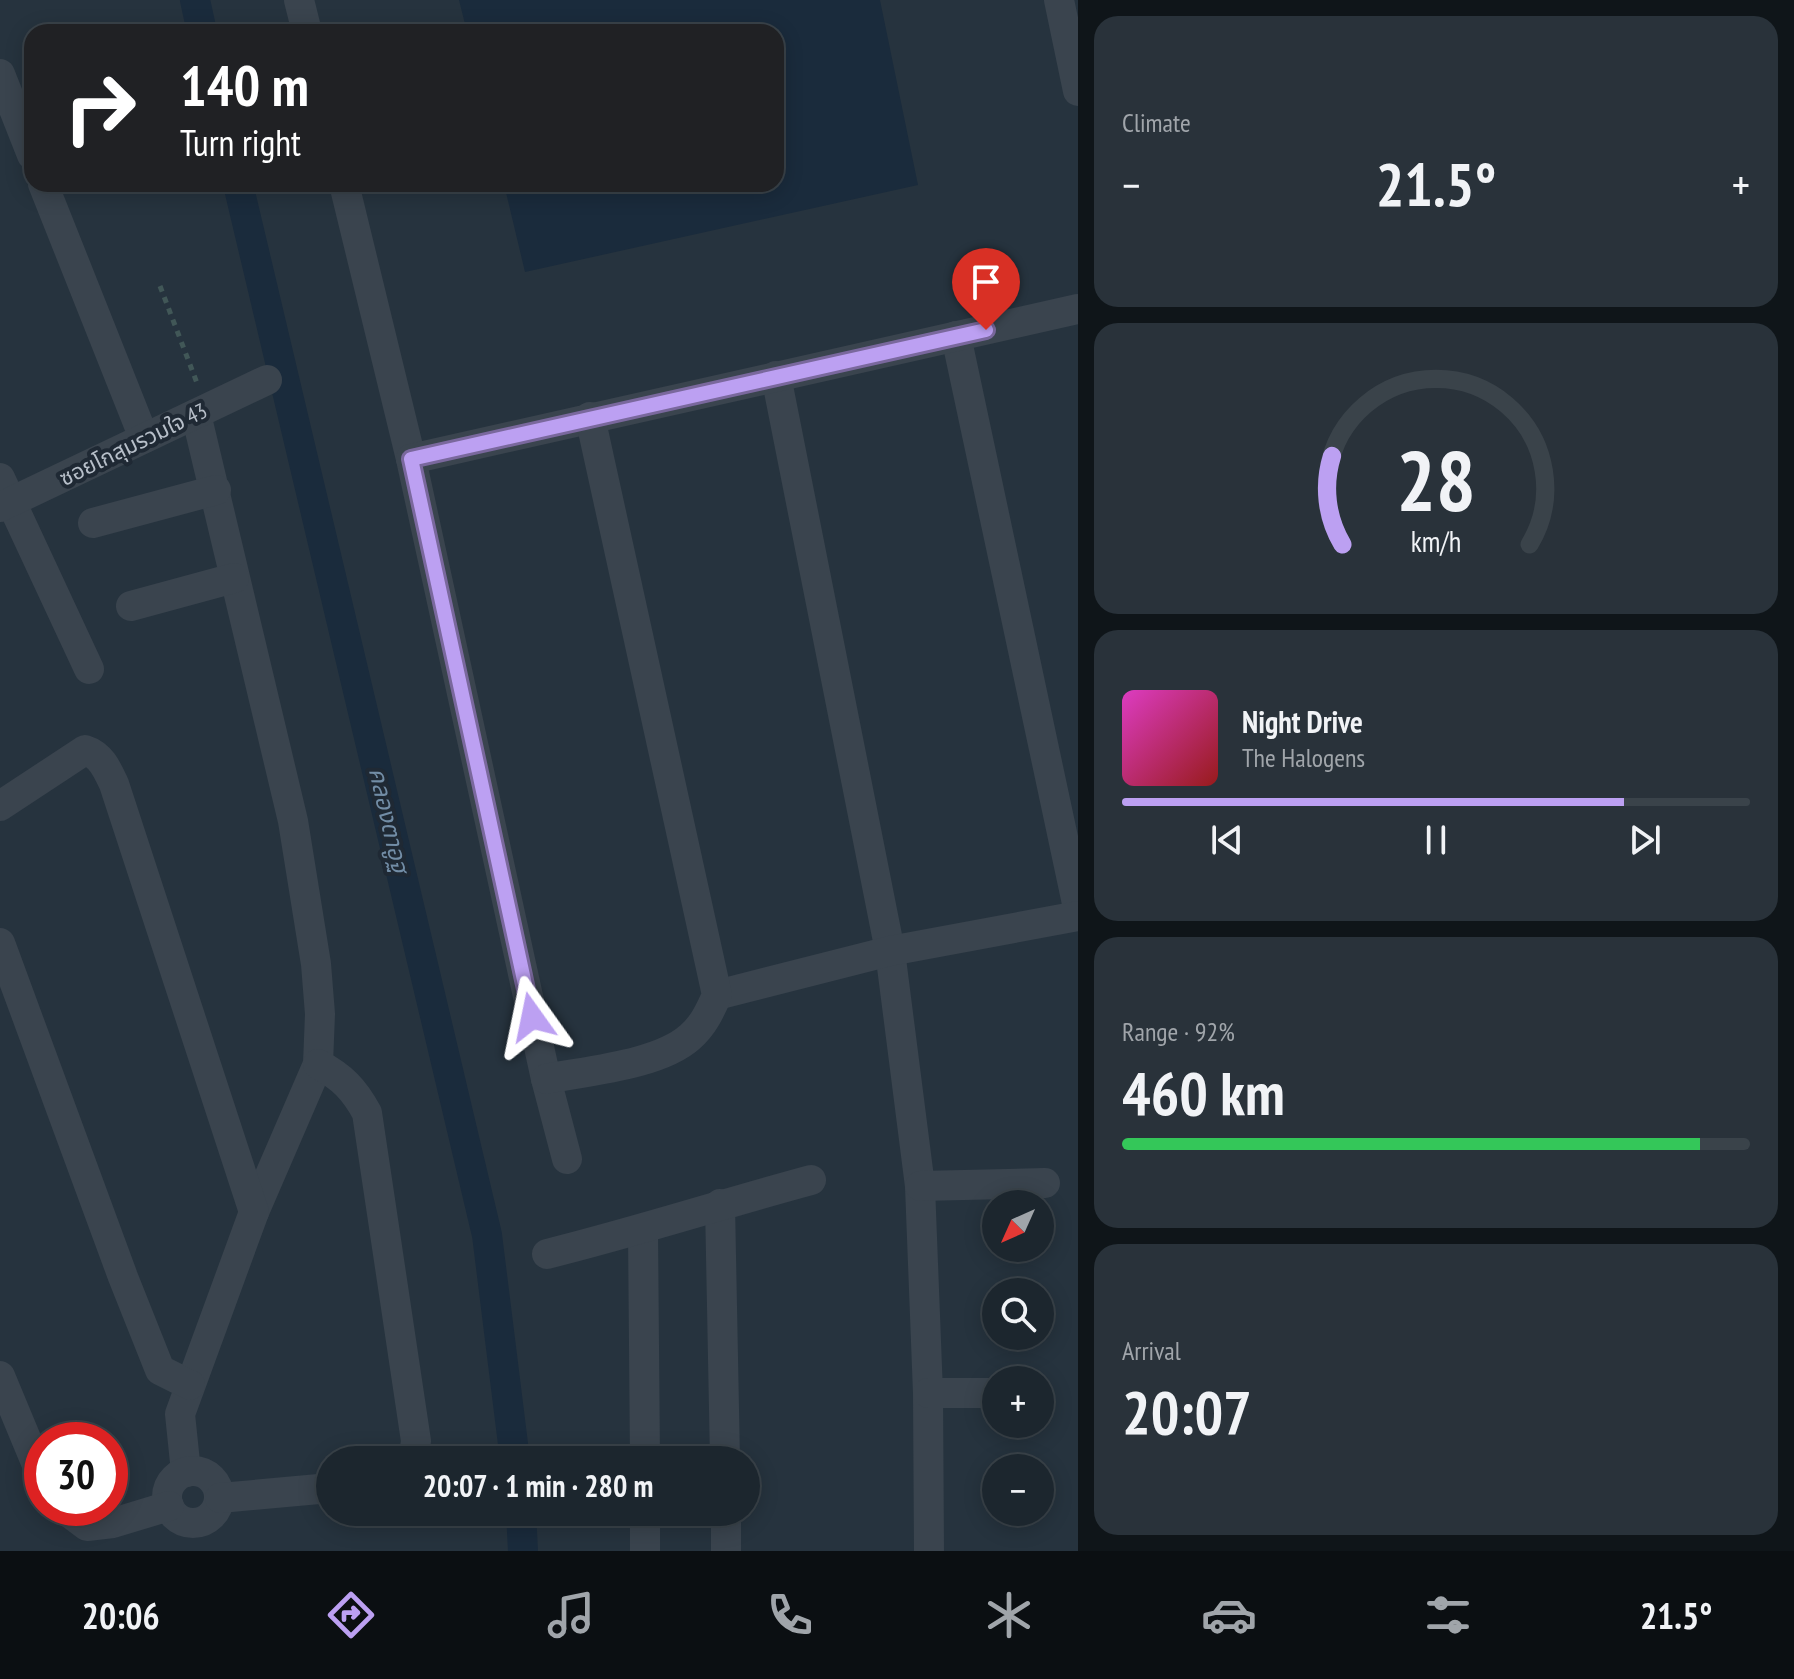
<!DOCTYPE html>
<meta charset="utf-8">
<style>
body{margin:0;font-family:"PT Sans Narrow","Noto Sans Thai",sans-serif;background:#29323a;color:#f1f3f6;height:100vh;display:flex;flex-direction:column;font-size:30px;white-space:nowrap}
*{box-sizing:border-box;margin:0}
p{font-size:26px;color:#a0a5aa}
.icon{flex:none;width:44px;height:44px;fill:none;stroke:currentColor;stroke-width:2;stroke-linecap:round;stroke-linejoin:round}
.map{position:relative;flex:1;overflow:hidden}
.drawer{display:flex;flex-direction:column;gap:16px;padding:16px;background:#0f1519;width:716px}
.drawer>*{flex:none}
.top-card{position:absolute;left:24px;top:24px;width:760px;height:168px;border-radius:24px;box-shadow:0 4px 20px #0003,0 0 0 2px #3a434a;background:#202124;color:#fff;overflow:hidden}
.needle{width:52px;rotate:225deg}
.controls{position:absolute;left:982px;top:1190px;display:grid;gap:16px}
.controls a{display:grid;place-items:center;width:72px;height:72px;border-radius:50%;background:#1c262e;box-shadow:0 4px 20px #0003,0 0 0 2px #3a434a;font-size:40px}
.speed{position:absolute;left:24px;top:1422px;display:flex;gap:16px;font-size:40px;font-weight:700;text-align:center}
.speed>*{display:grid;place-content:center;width:104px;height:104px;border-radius:50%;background:#1c262e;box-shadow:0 4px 20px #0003,0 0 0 2px #3a434a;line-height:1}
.speed .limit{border:12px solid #d22;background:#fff;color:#111}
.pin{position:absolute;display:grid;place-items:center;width:68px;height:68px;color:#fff;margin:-82px -34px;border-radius:50% 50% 50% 0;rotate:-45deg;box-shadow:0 0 8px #0007}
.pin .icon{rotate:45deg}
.me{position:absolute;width:88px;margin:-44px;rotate:348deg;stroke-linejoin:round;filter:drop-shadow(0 0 6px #0008)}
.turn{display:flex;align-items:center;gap:28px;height:168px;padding:0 24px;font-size:36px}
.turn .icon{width:104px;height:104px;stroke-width:2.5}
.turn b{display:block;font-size:56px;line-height:68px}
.big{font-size:60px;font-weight:700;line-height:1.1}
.drawer .widget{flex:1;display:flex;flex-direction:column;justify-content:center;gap:12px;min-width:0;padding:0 28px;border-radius:24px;background:#29323a}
.drawer .dial{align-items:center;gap:0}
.dial svg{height:208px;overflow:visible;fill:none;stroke:#3a434a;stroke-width:7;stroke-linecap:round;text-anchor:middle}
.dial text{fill:#f1f3f6;stroke:none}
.song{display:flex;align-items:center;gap:24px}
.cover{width:96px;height:96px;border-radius:12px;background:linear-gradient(135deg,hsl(310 70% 55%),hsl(0 70% 35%))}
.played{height:8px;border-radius:4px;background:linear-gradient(90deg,#bca0f2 80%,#3a434a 80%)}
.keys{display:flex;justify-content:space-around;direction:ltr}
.heat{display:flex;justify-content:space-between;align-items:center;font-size:44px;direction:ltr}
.charge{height:12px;border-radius:6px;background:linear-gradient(90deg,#34c759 92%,#3a434a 0)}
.trip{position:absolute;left:316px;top:1446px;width:444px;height:80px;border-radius:40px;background:#1c262e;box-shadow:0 4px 20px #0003,0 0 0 2px #3a434a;font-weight:700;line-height:80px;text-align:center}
.dock{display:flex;height:128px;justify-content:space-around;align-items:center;background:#0b0f12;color:#a0a5aa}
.dock .icon{width:56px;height:56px}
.dock .on{color:#bca0f2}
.dock b{font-size:36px;color:#f1f3f6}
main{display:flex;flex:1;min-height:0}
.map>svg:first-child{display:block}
.water{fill:#1a2b3c}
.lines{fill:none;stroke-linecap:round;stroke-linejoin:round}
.canal{stroke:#1a2b3c;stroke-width:30}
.path{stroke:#415757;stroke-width:5;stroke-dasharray:6 6;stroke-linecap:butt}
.minor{stroke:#3a444e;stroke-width:30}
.route-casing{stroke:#7a689d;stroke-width:20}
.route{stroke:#bca0f2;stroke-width:14}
.labels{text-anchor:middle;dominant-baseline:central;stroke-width:8;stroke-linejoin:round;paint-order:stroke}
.street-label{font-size:22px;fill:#b7bfc9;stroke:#1f2934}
.water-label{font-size:24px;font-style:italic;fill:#728da6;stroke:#1f2934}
</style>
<main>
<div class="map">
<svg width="1078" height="1551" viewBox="0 0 1078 1551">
<rect width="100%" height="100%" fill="#26333e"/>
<polygon class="water" points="459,0 880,0 918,185 525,272 504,184 776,184 776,32 467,32"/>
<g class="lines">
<g class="canal">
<polyline points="195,0 202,32"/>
<polyline points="238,184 487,1235 515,1460"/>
<polyline points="521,1512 523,1551"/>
</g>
<polyline class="path" points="160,286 197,383"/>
<g class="minor">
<polyline points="299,0 307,32"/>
<polyline points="1059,0 1078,91"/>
<polyline points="0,74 32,155"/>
<polyline points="43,184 144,438"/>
<polyline points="344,184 411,459 546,1079 567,1159"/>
<polyline points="956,336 1078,908"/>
<polyline points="776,376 890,951 920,1186 928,1393 929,1551"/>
<polyline points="196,414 293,821 316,964 320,1014 318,1064 254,1212"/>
<polyline points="411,459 1078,309"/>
<polyline points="0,478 89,669"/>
<polyline points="0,507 267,380"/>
<polyline points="93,523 216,490"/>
<polyline points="131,606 234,578"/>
<path d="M0 806 85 750C101 755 107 769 114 784L254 1212 180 1414 186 1472"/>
<polyline points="0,943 123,1277 160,1370 190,1385"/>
<polyline points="717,995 890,951 1078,916"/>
<path d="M318 1064C342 1077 354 1089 367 1113L416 1441 413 1460"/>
<path d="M546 1079C586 1071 659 1065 690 1037 703 1026 710 1011 717 995L590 417"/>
<polyline points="920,1186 1045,1183"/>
<polyline points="720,1204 725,1460"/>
<polyline points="643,1231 645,1460"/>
<path d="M547 1254C636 1232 722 1204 811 1180"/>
<polyline points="0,1376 42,1477"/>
<polyline points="928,1393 996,1393"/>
<circle cx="193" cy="1497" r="26"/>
<polyline points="220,1498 330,1488"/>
<polyline points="63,1508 87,1526 113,1523 169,1506"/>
<polyline points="645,1512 645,1551"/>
<polyline points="726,1512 726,1551"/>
</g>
</g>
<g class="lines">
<g class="route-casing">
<polyline id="route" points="532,1017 411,459 986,330"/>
</g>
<use href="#route" class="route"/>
</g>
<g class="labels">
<g class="street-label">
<text transform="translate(133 444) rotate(-26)">ซอยโกสุมรวมใจ 43</text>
</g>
<g class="water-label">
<text transform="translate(389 820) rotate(77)">คลองตาอูฐ</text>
</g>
</g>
</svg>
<div class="controls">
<a><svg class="needle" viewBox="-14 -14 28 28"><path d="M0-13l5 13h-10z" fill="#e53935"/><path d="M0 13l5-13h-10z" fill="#a0a5aa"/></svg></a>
<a><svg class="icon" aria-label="search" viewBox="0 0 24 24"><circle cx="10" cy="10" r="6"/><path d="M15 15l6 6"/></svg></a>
<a>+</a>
<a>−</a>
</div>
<div class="speed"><div class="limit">30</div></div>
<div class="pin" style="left:986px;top:330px;background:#d93025"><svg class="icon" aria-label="arrive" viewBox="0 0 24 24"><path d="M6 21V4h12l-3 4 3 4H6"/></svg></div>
<svg class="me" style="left:532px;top:1017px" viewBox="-20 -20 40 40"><path d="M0-17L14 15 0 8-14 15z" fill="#bca0f2" stroke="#fff" stroke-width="4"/></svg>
<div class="trip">20:07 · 1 min · 280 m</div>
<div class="top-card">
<div class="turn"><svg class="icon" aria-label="right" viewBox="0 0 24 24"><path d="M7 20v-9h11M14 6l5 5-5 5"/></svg><div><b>140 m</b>Turn right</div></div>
</div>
</div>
<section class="drawer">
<div class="widget"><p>Climate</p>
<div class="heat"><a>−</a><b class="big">21.5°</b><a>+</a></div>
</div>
<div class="widget dial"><svg viewBox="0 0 100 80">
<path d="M14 69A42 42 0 1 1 86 69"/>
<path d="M14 69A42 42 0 0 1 10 35" stroke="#bca0f2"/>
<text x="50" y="56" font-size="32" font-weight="700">28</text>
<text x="50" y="72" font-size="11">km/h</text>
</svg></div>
<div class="widget">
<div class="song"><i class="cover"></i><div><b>Night Drive</b><p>The Halogens</p></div></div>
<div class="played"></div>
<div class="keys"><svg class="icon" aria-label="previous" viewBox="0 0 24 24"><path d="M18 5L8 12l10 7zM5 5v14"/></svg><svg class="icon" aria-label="pause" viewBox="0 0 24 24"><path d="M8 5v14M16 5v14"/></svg><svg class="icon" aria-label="next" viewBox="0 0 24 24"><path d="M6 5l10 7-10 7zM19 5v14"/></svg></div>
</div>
<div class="widget"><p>Range · 92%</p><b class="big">460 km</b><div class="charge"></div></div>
<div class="widget"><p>Arrival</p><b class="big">20:07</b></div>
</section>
</main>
<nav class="dock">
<b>20:06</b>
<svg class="icon on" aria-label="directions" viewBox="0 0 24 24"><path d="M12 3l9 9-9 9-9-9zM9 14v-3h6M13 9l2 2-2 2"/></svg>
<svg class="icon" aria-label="music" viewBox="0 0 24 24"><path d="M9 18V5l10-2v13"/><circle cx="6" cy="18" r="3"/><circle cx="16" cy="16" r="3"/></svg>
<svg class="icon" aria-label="phone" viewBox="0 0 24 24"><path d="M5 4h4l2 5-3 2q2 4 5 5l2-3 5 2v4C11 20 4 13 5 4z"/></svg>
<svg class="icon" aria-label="climate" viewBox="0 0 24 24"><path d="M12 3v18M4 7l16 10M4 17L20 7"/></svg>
<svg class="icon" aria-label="car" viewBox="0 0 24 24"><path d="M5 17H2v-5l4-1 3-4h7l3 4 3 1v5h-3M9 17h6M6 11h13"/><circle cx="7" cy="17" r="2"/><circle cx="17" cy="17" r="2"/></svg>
<svg class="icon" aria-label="filters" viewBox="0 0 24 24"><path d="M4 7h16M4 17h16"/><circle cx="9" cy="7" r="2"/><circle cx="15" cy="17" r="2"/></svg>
<b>21.5°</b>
</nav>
